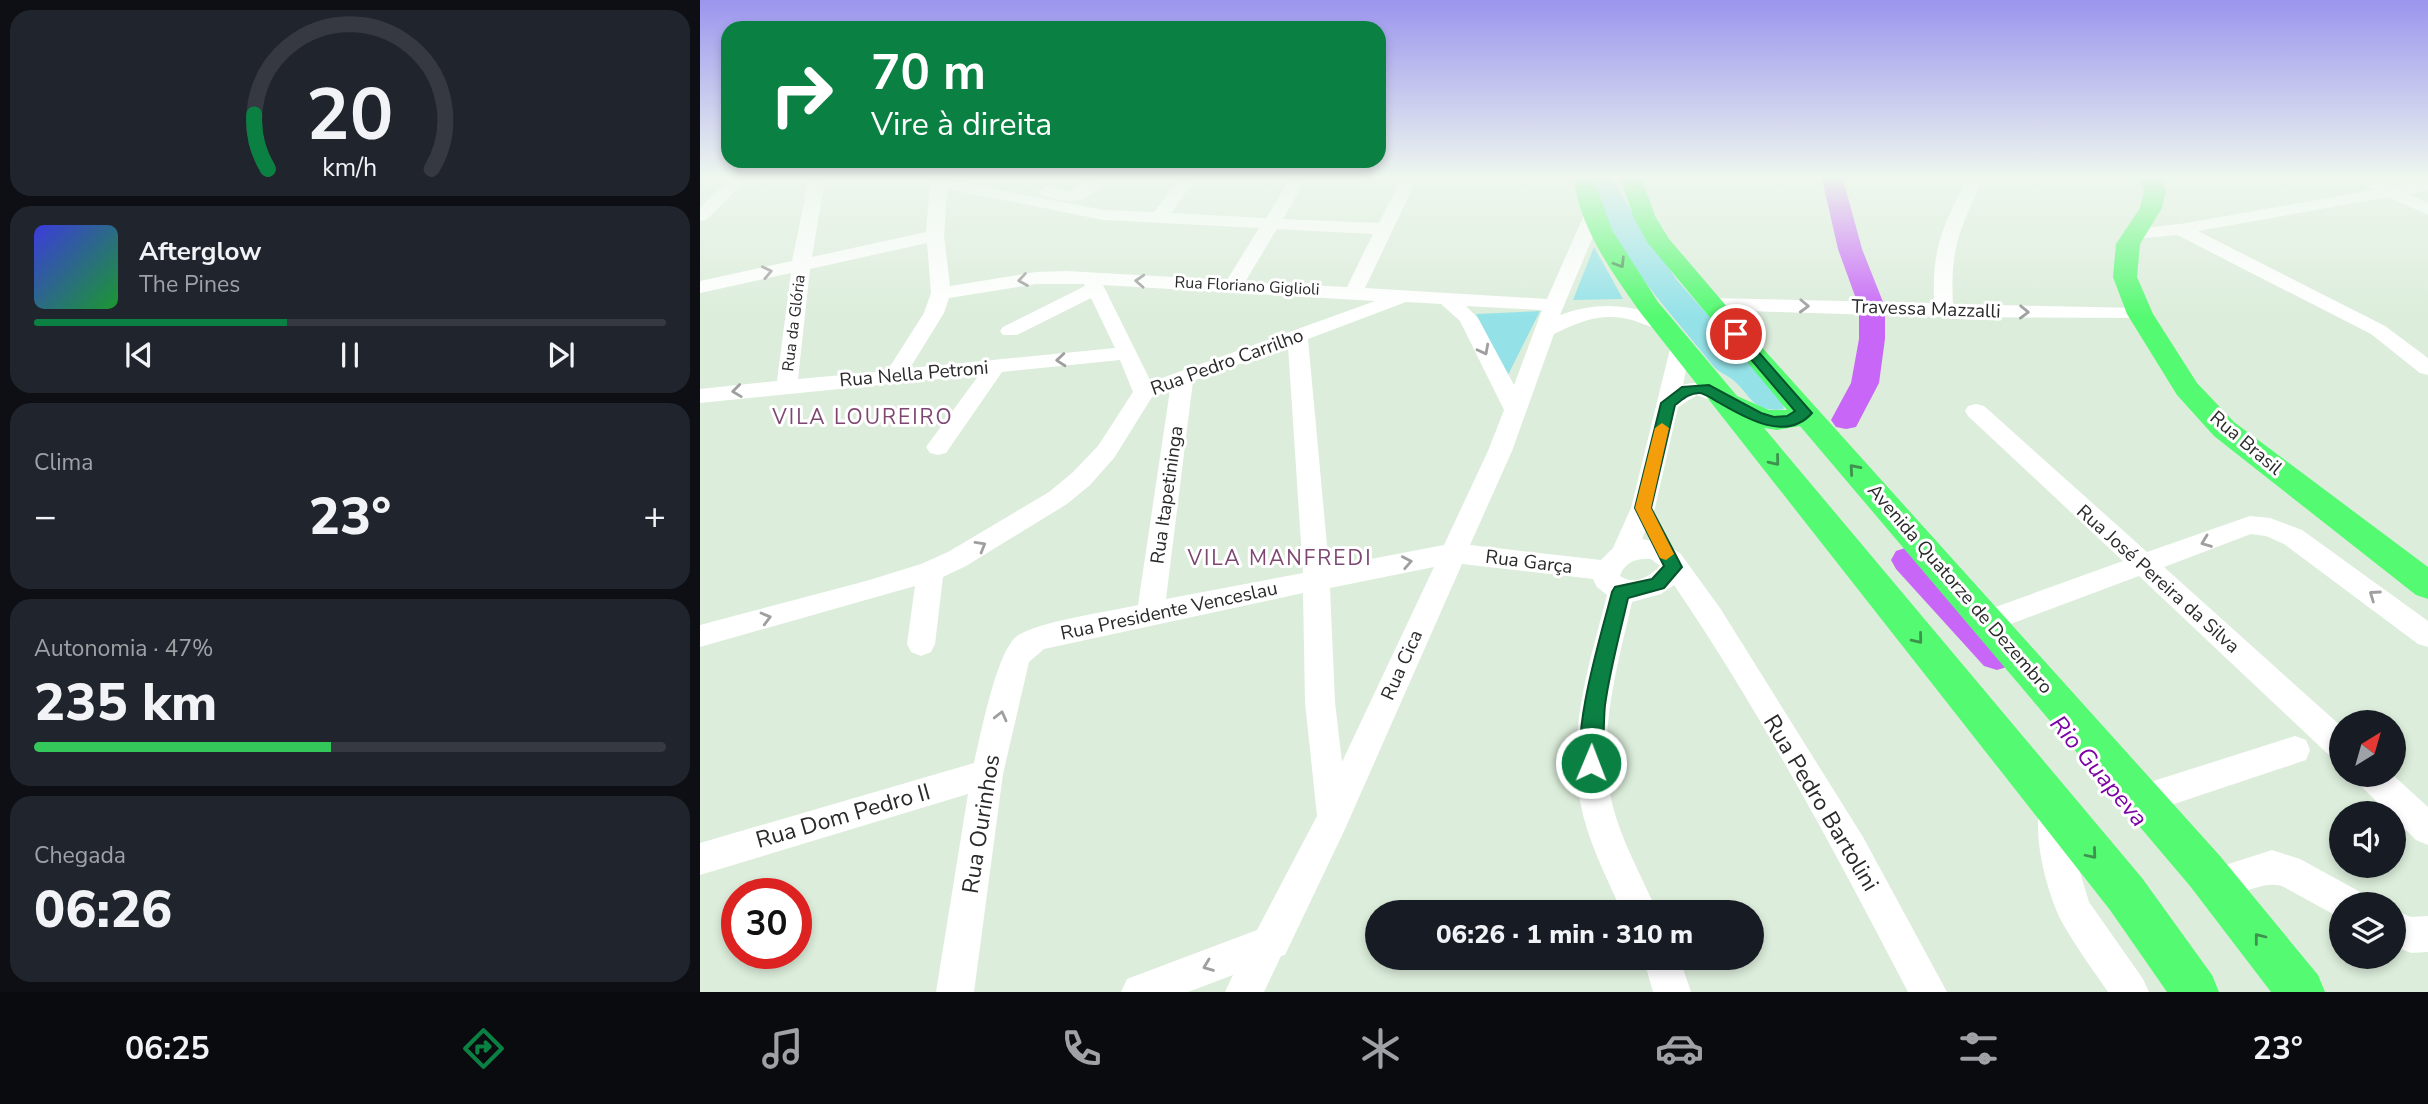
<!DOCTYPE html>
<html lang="pt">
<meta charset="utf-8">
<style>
body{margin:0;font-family:"Nunito Sans",sans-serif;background:#20242c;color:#f1f3f6;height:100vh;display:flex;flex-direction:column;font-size:26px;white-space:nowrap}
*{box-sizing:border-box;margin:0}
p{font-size:23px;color:#9ea1a6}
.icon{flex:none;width:38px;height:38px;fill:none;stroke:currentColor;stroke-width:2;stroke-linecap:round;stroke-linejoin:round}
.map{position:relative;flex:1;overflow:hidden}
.side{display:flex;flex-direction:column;gap:10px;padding:10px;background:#0d0f14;width:700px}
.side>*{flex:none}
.top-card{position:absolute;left:21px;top:21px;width:665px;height:147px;border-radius:21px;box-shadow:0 4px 10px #0003;background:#0b8043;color:#fff;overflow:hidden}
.needle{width:46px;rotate:37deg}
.tools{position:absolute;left:1629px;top:710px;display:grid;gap:14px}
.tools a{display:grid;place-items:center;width:77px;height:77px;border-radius:50%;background:#171b24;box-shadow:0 4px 10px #0003;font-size:35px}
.speed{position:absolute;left:21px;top:878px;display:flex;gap:14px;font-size:35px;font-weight:700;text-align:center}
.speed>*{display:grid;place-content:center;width:91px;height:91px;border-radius:50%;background:#171b24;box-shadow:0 4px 10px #0003;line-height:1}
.speed .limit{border:10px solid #d22;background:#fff;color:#111}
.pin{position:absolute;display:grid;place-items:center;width:60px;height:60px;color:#fff;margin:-30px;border:4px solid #fff;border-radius:50%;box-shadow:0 2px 7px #0007}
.me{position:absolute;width:77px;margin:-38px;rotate:1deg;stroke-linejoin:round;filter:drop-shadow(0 0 5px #0008)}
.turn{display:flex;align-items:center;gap:24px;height:147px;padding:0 35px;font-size:32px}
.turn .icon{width:91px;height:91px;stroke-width:2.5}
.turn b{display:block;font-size:49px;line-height:60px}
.big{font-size:52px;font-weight:800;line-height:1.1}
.side .card{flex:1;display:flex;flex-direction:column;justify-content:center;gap:10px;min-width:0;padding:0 24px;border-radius:21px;background:#20242c}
.side .dial{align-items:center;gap:0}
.dial svg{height:182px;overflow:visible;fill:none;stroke:#363941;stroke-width:7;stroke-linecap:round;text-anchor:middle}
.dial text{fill:#f1f3f6;stroke:none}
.song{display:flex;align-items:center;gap:21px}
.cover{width:84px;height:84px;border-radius:10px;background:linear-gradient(135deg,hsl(240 70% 55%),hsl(130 70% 35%))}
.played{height:7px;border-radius:4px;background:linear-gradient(90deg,#0b8043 40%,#363941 40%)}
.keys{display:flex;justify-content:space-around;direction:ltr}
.heat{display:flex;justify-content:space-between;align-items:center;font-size:38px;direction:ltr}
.charge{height:10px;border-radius:5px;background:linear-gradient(90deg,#34c759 47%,#363941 0)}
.trip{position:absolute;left:665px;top:900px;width:399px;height:70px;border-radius:35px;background:#171b24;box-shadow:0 4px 10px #0003;font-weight:800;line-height:70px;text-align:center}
.menu{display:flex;height:112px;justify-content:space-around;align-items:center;background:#090b0e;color:#9ea1a6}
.menu .icon{width:49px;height:49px}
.menu .current{color:#0b8043}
.menu b{font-size:32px;color:#f1f3f6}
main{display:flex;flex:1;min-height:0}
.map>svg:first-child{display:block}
.green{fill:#94e2e8}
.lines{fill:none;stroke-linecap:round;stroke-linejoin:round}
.river{fill:#c867f7;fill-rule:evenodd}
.minor{fill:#fff;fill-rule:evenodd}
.major{fill:#54fa71;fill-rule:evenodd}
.oneway{stroke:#3f924e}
.oneway2{stroke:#9f9f9f}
.route{fill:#0b8043;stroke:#07532c;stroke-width:2}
.slow{fill:#f59e0b}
.labels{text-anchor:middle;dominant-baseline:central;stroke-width:6;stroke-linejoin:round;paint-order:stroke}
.far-street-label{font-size:16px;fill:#2a2a2a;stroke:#fff}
.street-label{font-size:19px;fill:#2a2a2a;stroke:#fff}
.neighbourhood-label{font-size:21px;letter-spacing:2px;fill:#7e4772;stroke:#fff}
.near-street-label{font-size:23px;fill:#2a2a2a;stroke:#fff}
.near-water-label{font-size:24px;font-style:italic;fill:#7d04a5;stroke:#fff}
</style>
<main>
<section class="side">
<div class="card dial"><svg viewBox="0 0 100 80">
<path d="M14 69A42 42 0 1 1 86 69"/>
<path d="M14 69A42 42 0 0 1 8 45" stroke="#0b8043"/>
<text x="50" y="56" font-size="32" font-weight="700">20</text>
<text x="50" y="72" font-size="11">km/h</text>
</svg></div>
<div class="card">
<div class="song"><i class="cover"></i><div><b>Afterglow</b><p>The Pines</p></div></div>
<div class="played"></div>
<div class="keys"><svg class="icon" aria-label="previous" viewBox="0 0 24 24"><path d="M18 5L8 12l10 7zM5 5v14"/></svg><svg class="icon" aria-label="pause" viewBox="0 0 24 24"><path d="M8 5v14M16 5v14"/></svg><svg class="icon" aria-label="next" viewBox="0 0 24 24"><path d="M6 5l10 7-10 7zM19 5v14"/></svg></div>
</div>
<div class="card"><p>Clima</p>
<div class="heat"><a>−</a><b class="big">23°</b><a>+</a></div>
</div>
<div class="card"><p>Autonomia · 47%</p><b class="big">235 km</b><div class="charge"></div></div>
<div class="card"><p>Chegada</p><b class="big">06:26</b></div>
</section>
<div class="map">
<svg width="1728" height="992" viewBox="0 0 1728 992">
<rect width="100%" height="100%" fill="#dceddb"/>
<g class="green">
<path d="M892 179H911L976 279 1081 398 1084 409C1050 414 1051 392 1029 377 1024 374 1020 372 1015 368 970 311 909 251 892 179Z"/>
<polygon points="894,247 923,299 873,300"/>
<polygon points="840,311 807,377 776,314"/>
</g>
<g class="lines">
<g class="river">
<polygon points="1122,179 1143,179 1162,249 1185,307 1185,339 1179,383 1156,427 1146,429 1136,427 1131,420 1151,383 1159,339 1159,307 1138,249"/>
<polygon points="1208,547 1220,551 1310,644 1315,655 1310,666 1297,670 1284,666 1196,569 1191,560 1196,551"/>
</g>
<g class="minor">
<polygon points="31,179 48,179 6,220 0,221 0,207"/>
<path d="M109 179H125L112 257 226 232 230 186 216 182 214 179H243L404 210 454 212 480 179H496L471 213 566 218 590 179H606L583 219 679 223 701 179H717L665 288 847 299 884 215 887 211H899L902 215 860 315C890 304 917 303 948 312 956 315 967 317 972 324L969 328C956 331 945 324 932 320 903 312 880 321 854 334L812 451 770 545 901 560 913 548 931 508 971 345 974 341H988L991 345 983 385C1001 380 1026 383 1037 400L1034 405 1026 407 997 395 978 407 955 508 942 539 963 543 980 553 1020 608 1163 837 1247 992H1208C1136 854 1062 714 974 585L961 594 932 602C917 667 897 736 912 803 921 841 942 876 957 912H922C906 876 887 840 880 801 867 731 890 662 907 595L897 587 893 579 762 564 645 829 585 955 581 956 564 992H525L533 975 488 992H421L427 979 557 930 617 816 605 702 603 593 344 649 329 662 303 774 274 992H236L268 794 0 875V843L274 763C281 735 296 652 317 636 336 622 412 611 438 605L470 390 452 397 414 458 390 485 367 504 266 566 243 577 235 644 231 652 221 656 211 652 207 644 215 586 0 647V625L166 581 221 564 248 552 349 492 372 473 398 446 433 392 420 360 302 372 246 453 238 455 230 453 226 447 279 375 0 403V389L77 381 91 273 0 293V281L92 261ZM247 189 404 220 559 228 527 280 366 271 336 272 250 286 244 236ZM577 229 673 234 647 287 545 282ZM227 243 231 293 224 313 187 371 98 379 110 269ZM336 284H384L385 286 303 327 300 331 303 335H317L391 298 415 348 210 368 244 313 249 298ZM403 285 675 301 451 382ZM706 302 741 304 760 321 804 410 788 451 744 545 629 567 608 339ZM766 306 842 310 814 385 778 318ZM588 346 603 573 466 599 493 381ZM951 559 960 566C949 577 935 586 920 576 924 562 938 558 951 559ZM734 567 642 762 635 702 630 588Z"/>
<path d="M389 179H407C385 206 371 203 341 195L339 191 347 186 369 192Z"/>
<path d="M1267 179H1283C1260 229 1250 247 1253 304L1440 308 1447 310 1450 314 1447 318 1244 317 1011 310 1001 304 1011 298 1234 303C1232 247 1242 228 1267 179Z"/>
<polygon points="1656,179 1676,179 1692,186 1728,180 1728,190 1708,194 1728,203 1728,215 1688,197 1498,231 1685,326 1728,358 1728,375 1720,373 1671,334 1477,235 1434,239 1425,234 1434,229 1480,224 1673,190"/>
<polygon points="1276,404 1284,406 1447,552 1550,516 1570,518 1602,530 1728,621 1728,647 1718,644 1584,544 1566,536 1551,534 1464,567 1642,727 1642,761 1631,757 1439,576 1289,632 1279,629 1275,621 1279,613 1423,561 1268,416 1265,411 1268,406"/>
<polygon points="1595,736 1606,740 1610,750 1606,760 1444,814 1433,810 1428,799 1433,788 1444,784"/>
<polygon points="1655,775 1693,775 1728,807 1728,845 1716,840 1694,818 1694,814 1689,814 1660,785"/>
<path d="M1354 793 1365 797 1370 808 1374 853 1389 902 1443 979 1449 992H1408C1393 970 1376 947 1363 924 1347 895 1329 827 1343 797Z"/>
<path d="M1572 850 1600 859 1662 893 1667 905H1642V919L1582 886C1555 879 1530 907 1504 896L1499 884 1504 872Z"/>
<polygon points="1694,910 1711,917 1728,916 1728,952 1711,953 1694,946"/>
<polygon points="943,957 979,957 991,992 953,992"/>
</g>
<g class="major">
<path d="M874 179H894L912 230 958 302 1037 396 1069 410H1087L947 242 933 216 921 179H942L955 216 969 239 1058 343 1520 856 1618 975 1625 992H1571L1490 886 1100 426 1077 430 1064 428 1442 878 1512 975 1519 992H1467L1410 910 940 312C912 272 880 229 874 179Z"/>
<polygon points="1440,179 1461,179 1466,191 1462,208 1440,244 1437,277 1453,314 1497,383 1534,422 1728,567 1728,599 1716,595 1514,436 1477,395 1427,314 1413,277 1416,244 1440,208 1444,191"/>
</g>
</g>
<defs><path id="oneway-chevron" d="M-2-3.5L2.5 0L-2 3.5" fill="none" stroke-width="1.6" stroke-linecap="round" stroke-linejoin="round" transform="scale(1.75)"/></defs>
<g class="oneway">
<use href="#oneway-chevron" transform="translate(920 263) rotate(58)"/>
<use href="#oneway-chevron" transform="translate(1075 461) rotate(51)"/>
<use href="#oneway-chevron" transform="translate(1154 469) rotate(-131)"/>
<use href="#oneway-chevron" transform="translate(1218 639) rotate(51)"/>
<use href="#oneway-chevron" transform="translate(1392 854) rotate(50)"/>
<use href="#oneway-chevron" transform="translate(1559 938) rotate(-128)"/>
</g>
<g class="oneway2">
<use href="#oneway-chevron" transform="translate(67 272) rotate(-12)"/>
<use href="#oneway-chevron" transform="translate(323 280) rotate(171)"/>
<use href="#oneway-chevron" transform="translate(440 281) rotate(-177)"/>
<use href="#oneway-chevron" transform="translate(1104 306) rotate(2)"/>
<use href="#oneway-chevron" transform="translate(1324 312) rotate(1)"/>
<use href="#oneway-chevron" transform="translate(784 350) rotate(62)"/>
<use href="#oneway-chevron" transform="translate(361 360) rotate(175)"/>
<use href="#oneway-chevron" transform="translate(37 391) rotate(173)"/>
<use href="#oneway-chevron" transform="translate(1506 542) rotate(159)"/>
<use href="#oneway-chevron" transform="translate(281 546) rotate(-30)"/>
<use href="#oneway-chevron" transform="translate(707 562) rotate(-11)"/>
<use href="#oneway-chevron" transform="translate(1674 595) rotate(-145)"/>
<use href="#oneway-chevron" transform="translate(66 618) rotate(-15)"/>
<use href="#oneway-chevron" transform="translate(301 716) rotate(-76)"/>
<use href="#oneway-chevron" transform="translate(508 966) rotate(159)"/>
</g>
<linearGradient id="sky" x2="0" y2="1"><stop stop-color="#9b95ee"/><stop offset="0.56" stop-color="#eff7ef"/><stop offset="1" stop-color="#eff7ef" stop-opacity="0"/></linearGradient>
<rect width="1728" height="317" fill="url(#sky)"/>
<path class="route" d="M1036 330 1041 332 1112 413C1086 443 1044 417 1018 402 1012 399 1005 393 999 393 989 393 982 400 975 405L951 508 982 567 964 588 928 598C920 633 910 669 905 705 903 723 905 755 898 770L891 772 884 770C869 737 903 629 912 592L915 587 952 579 964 566 935 508 961 403 982 387 1009 385 1061 413 1074 417 1087 416 1095 411 1032 337 1030 334Z"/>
<polygon class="slow" points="962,423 969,428 951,508 974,554 966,560 960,558 935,508 955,428"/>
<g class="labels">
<g class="far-street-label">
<text transform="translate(547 286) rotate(3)">Rua Floriano Giglioli</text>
<text transform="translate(94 323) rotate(-83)">Rua da Glória</text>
</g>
<g class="street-label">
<text transform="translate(1226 309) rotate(2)">Travessa Mazzalli</text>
<text transform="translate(527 362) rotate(-20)">Rua Pedro Carrilho</text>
<text transform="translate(214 374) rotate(-5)">Rua Nella Petroni</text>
<text transform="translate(1546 443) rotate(40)">Rua Brasil</text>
<text transform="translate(467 495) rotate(-82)">Rua Itapetininga</text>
<text transform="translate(829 562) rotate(7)">Rua Garça</text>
<text transform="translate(1458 579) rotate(42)">Rua José Pereira da Silva</text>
<text transform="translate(1260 589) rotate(49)">Avenida Quatorze de Dezembro</text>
<text transform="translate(469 611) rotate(-12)">Rua Presidente Venceslau</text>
<text transform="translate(702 665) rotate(-66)">Rua Cica</text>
</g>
<g class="neighbourhood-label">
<text x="163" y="417">VILA LOUREIRO</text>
<text x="580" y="558">VILA MANFREDI</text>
</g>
<g class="near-street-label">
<text transform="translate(1121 803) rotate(59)">Rua Pedro Bartolini</text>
<text transform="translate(143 816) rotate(-16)">Rua Dom Pedro II</text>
<text transform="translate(281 824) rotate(-81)">Rua Ourinhos</text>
</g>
<g class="near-water-label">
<text transform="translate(1399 771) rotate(50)">Rio Guapeva</text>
</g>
</g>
</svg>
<div class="tools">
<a><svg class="needle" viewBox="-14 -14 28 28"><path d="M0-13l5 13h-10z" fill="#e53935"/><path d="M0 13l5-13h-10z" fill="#9ea1a6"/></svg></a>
<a><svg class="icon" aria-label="sound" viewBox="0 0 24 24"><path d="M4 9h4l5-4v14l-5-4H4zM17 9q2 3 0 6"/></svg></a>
<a><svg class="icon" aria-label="layers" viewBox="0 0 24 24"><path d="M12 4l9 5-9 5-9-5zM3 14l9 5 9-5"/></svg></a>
</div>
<div class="speed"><div class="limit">30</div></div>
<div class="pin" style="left:1036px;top:334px;background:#d93025"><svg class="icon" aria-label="arrive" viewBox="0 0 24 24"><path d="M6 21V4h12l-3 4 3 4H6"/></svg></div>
<svg class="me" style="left:891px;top:763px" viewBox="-20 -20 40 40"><circle r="17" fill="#0b8043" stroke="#fff" stroke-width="3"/><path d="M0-11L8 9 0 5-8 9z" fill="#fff"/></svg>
<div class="trip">06:26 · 1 min · 310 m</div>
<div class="top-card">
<div class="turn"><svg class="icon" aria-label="right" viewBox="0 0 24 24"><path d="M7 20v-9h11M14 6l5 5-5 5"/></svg><div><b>70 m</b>Vire à direita</div></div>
</div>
</div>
</main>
<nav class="menu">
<b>06:25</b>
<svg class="icon current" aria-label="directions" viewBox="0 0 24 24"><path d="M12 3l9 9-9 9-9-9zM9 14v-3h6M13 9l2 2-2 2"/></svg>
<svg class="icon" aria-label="music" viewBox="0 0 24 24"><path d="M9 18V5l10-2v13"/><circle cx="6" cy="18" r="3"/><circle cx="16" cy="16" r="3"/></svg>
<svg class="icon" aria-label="phone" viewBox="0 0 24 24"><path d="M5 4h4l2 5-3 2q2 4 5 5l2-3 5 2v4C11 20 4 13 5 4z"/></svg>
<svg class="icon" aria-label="climate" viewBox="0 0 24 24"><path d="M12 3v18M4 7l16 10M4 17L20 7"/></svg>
<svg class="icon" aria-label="car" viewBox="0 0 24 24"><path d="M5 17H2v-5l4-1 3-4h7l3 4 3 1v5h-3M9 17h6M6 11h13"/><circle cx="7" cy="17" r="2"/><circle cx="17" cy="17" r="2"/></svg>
<svg class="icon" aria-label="filters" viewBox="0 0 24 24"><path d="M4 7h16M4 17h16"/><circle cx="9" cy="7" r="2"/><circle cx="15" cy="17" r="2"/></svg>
<b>23°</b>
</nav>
